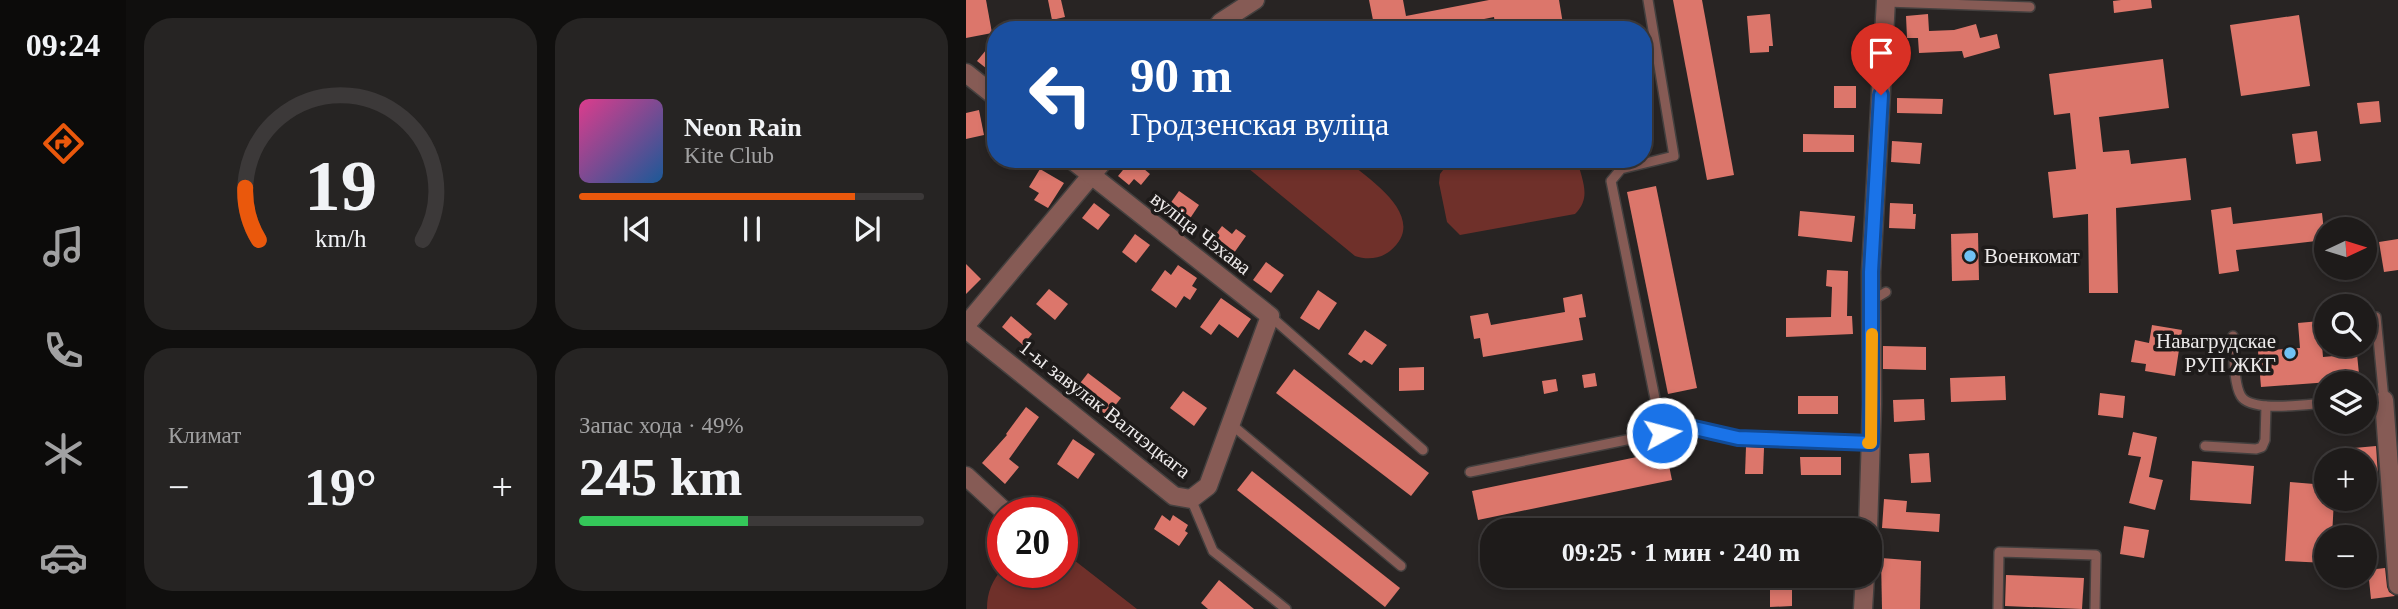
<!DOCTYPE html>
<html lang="ru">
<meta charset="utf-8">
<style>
body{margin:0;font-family:"Times New Roman",serif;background:#262423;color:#f1f3f6;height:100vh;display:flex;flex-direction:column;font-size:26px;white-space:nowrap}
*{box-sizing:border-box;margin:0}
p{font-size:23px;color:#a1a1a2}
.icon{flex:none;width:38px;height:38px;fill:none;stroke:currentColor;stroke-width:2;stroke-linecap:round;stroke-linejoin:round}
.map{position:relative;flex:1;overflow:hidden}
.details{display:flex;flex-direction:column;gap:18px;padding:18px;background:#100f0e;width:840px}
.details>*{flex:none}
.guide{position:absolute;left:21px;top:21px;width:665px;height:147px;border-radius:28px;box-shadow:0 4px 10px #0003,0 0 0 2px #3c3939;background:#1a4fa0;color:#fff;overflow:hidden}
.needle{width:46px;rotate:86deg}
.controls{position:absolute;left:1348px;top:217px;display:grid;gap:14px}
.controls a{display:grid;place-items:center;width:63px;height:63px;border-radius:50%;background:#1e1b1a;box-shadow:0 4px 10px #0003,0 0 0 2px #3c3939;font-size:35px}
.speed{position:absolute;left:21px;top:497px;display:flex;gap:14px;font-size:35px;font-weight:700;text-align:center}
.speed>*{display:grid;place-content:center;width:91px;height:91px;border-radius:50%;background:#1e1b1a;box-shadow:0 4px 10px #0003,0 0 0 2px #3c3939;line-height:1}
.speed .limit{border:10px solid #d22;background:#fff;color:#111}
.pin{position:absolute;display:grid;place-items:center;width:60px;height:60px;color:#fff;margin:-72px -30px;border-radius:50% 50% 50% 0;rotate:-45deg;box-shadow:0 0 7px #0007}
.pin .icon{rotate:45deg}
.me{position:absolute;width:77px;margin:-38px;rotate:83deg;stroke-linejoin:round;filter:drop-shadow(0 0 5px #0008)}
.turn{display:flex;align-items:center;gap:24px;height:147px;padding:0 28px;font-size:32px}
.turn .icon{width:91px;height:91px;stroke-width:2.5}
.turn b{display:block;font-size:49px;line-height:60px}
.big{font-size:52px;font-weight:800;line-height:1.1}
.details .tile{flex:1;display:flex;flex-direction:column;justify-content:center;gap:10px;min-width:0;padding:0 24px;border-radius:28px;background:#262423}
.details .dial{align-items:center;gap:0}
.dial svg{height:182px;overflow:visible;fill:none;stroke:#3c3939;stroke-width:7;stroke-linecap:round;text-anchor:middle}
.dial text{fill:#f1f3f6;stroke:none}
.song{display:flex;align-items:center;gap:21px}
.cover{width:84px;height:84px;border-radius:10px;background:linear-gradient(135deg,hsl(330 70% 55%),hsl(210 70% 35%))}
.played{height:7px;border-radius:4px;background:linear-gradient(90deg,#ea580c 80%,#3c3939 80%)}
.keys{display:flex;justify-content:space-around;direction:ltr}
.heat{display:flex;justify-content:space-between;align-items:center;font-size:38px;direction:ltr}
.charge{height:10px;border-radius:5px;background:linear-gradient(90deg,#34c759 49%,#3c3939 0)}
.details .tiles{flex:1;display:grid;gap:18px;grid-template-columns:repeat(2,1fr)}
.trip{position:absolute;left:514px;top:518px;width:402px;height:70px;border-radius:28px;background:#1e1b1a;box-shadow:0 4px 10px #0003,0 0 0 2px #3c3939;font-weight:800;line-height:70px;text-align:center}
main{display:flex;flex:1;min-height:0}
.dock{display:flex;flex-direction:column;width:126px;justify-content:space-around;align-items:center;background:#0c0b0a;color:#a1a1a2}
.dock .icon{width:49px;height:49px}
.dock .current{color:#ea580c}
.dock b{font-size:32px;color:#f1f3f6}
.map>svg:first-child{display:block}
.green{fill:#6f302a}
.building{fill:#dc766b}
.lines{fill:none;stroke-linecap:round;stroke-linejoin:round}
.service-casing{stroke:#44403f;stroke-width:12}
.minor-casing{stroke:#44403f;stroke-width:21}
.tertiary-casing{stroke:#44403f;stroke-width:21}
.service{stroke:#865b55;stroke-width:9}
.minor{stroke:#865b55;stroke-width:18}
.tertiary{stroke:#865b55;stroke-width:18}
.route-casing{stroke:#114b97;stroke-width:18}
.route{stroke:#1a73e8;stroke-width:12}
.slow{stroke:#f59e0b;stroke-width:12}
.poi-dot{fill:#70c1f4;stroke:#1e1b1a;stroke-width:2.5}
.labels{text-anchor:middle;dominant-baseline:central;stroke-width:7;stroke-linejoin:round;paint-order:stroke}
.street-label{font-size:21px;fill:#eeebeb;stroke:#1e1b1a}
.poi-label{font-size:21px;fill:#eeebeb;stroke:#1e1b1a;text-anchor:start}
</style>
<main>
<nav class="dock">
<b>09:24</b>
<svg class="icon current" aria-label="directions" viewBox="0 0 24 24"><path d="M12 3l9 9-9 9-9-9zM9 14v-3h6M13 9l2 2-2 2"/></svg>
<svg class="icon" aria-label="music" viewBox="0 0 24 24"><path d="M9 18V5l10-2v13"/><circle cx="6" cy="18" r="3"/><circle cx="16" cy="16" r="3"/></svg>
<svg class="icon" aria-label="phone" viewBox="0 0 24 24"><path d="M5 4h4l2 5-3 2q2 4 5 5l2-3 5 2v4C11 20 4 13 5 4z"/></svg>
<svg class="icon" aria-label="climate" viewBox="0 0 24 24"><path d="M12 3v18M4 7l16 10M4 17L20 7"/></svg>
<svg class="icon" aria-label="car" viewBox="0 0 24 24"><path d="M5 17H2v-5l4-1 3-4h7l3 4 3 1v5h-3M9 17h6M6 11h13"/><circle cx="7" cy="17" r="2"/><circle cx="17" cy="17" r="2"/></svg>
</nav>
<section class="details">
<div class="tiles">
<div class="tile dial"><svg viewBox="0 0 100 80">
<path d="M14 69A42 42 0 1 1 86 69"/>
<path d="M14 69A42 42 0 0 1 8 46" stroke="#ea580c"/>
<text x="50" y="56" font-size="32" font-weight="700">19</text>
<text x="50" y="72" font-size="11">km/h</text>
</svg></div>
<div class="tile">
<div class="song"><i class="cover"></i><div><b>Neon Rain</b><p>Kite Club</p></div></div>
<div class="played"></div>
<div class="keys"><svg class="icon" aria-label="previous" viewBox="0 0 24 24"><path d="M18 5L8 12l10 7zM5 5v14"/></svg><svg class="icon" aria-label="pause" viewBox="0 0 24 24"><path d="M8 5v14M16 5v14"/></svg><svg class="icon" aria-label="next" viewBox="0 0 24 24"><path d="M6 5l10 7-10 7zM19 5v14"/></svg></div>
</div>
<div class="tile"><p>Климат</p>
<div class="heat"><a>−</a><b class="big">19°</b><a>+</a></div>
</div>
<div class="tile"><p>Запас хода · 49%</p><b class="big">245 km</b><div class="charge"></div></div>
</div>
</section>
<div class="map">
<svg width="1432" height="609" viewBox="0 0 1432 609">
<rect width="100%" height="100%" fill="#282423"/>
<g class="green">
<path d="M271 159H379C401 178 465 217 424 251 414 259 401 260 389 256Z"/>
<path d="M500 159H611C616 181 626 197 609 214L494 235 481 222 473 183 474 174 481 165Z"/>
<path d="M96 555 108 560 171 609H21C21 592 26 581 37 568V572H96Z"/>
</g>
<g class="building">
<polygon points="0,0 20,0 26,33 0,38"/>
<polygon points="82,0 95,0 99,17 86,20"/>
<polygon points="403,0 437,0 440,16 523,0 593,0 598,30 530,30 528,17 464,30 409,30"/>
<polygon points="707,0 736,0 768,175 741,180"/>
<polygon points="1155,0 1185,0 1186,8 1148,13 1147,1"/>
<polygon points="804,14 807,46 803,46 803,52 784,53 781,16"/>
<polygon points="962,14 963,31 988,30 1010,24 1014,38 1031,34 1034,48 998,58 996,51 953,53 952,38 941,38 940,16"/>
<polygon points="1333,15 1344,86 1275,96 1264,25"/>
<polygon points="30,38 30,76 11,61"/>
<polygon points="1197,59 1203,108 1133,117 1137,152 1163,150 1165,164 1220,158 1225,200 1150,208 1152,293 1123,293 1122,214 1087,218 1082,172 1110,169 1104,113 1088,115 1083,74"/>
<rect x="868" y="86" width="22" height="22"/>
<polygon points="931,98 977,99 976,114 931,113"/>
<polygon points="1413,101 1415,122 1394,124 1391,103"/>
<polygon points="13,110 18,135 0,139 0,113"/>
<polygon points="1351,131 1355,161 1330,164 1326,134"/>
<polygon points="837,134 888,135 888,152 837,152"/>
<polygon points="926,141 956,143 954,164 925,162"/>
<polygon points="166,159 184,174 175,185 168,179 163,185 152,176"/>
<polygon points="74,169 98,183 82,208 68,200 73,193 63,187"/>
<polygon points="690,186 731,388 702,394 661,192"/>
<polygon points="213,191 233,205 219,226 199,211"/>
<polygon points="128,203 144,215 132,230 116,218"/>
<polygon points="924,203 947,204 947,214 950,214 949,229 923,228"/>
<polygon points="1265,207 1267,224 1356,213 1359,240 1270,250 1273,271 1253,274 1245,210"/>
<polygon points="834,211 889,216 886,242 832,236"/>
<polygon points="256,226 266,234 270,229 280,236 263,260 242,245"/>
<polygon points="1012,233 1013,280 986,281 985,234"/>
<polygon points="169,234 184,245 170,263 156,252"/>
<polygon points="1432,239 1432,270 1418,272 1413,242"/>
<polygon points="300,262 318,275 305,293 287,280"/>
<polygon points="0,264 15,279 0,294"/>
<polygon points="212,265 231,278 226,286 231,289 224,300 218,296 210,308 185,290 199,270 205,275"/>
<polygon points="861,270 882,271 881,316 886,316 887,334 820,337 820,318 865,317 866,287 860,286"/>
<polygon points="83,289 102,304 89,320 70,304"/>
<polygon points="352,290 371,303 353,330 334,318"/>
<polygon points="616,294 620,317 613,318 617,340 517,357 514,338 508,339 504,316 522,313 525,325 599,312 597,298"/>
<polygon points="255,298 285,319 272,338 253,324 245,335 234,327"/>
<polygon points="45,316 66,334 57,345 36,327"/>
<polygon points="1354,321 1357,357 1391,354 1393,374 1363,376 1364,382 1295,387 1292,351 1334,348 1332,323"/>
<polygon points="1186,325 1216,330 1209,376 1179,371 1180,364 1165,362 1169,340 1183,343"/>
<polygon points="399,330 421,345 406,365 398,360 395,363 382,354"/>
<polygon points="917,346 960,347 960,370 917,369"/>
<polygon points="458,367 458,390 433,391 433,368"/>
<polygon points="328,369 463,473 445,496 310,393"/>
<polygon points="122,373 155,398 141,416 108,391"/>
<polygon points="629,373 631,386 618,388 616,375"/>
<polygon points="1039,376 1040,400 985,402 984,378"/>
<polygon points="590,379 592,391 578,394 576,381"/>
<polygon points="217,391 241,408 228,426 204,408"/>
<polygon points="1134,393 1159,396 1157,418 1132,415"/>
<rect x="832" y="396" width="40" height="18"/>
<polygon points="958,399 959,420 928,422 927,400"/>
<polygon points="60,407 73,417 43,459 53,467 39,484 16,463 41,435 40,434"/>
<polygon points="1167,432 1191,437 1183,477 1197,480 1189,510 1163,503 1175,457 1162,455"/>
<polygon points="107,439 129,454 112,479 91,464"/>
<polygon points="1410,446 1412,476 1398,477 1398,460 1389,460 1388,448"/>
<polygon points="780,447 798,448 797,474 779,474"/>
<polygon points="700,451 706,480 512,520 506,491"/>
<polygon points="963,453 965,482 945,483 943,454"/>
<polygon points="834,457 875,457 875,475 835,475"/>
<polygon points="1226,461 1288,466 1285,504 1224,500"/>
<polygon points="286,471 434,588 419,607 271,490"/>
<polygon points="1324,482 1360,485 1360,499 1368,499 1366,537 1360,537 1360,563 1319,561"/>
<polygon points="918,499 941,501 940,512 974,514 973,532 916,528"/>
<polygon points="196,515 204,521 207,515 222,525 219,531 222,533 213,546 188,529"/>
<polygon points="1158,526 1183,530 1178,558 1154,554"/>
<polygon points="915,558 955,561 954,609 916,609"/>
<polygon points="1419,568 1421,587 1423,592 1429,596 1405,599 1402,570"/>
<polygon points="1040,575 1118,578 1116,609 1039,606"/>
<polygon points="253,580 288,609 242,609 235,603"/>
<polygon points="804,584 826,584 826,606 804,607"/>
</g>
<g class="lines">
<g class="service-casing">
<g id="service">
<polyline points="682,0 708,156 655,169 645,181 696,433"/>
<polyline points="920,2 1064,7"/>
<polyline points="905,301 920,292"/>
<polyline points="304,316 457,450"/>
<path d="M1267 336C1268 351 1267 383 1275 396 1285 413 1342 404 1360 403"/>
<polyline points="1398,401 1418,400 1410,317"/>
<polyline points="266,425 435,566"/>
<polyline points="1239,446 1290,449 1296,447 1299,440 1300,406"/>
<polyline points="504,472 724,427 772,438 905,444"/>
<polyline points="225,499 247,551 320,609"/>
<polyline points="1032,609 1033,552 1130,555 1129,609"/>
</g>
</g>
<g class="minor-casing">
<g id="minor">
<polyline points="249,30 255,22 289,0"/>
<polyline points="0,73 30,97"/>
<polyline points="0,325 139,159"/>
<polyline points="0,329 208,496 225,499 242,486 304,316 105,159"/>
<polyline points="1418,400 1432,585"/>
<polyline points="0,476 36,509"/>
</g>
</g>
<g class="tertiary-casing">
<g id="tertiary">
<polyline points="902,530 906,404 905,272 920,0"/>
<polyline points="897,609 899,576"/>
</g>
</g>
<use href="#service" class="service"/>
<use href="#minor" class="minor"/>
<use href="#tertiary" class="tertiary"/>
</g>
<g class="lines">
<g class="route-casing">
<polyline id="route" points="696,433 724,427 772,438 905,443 905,272 915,95"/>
</g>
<use href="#route" class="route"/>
<polyline class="slow" points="902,443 905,443 906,334"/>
</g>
<g class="poi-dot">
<circle cx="1004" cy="256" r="7"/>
<circle cx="1324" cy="353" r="7"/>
</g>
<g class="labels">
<g class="street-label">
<text transform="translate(235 233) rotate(38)">вуліца Чэхава</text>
<text transform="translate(139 409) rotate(38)">1-ы завулак Валчэцкага</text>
</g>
<g class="poi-label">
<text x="1018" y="256">Военкомат</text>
<text x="1310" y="341" text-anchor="end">Навагрудскае<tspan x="1310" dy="24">РУП ЖКГ</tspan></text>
</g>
</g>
</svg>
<div class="controls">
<a><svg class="needle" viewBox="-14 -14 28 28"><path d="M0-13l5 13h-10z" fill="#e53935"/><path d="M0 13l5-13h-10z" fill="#a1a1a2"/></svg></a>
<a><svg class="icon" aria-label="search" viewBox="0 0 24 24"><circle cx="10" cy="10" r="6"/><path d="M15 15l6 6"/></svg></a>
<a><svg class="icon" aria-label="layers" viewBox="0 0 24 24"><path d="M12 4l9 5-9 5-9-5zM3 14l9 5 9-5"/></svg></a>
<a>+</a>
<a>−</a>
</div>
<div class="speed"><div class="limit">20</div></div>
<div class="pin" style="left:915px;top:95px;background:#d93025"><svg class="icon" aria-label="arrive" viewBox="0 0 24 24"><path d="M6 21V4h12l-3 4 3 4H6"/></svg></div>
<svg class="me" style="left:696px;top:433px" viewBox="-20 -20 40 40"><circle r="17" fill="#1a73e8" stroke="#fff" stroke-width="3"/><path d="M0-11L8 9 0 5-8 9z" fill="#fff"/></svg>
<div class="trip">09:25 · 1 мин · 240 m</div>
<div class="guide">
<div class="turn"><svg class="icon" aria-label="left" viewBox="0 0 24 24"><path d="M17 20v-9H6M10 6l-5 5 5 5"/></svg><div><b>90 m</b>Гродзенская вуліца</div></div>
</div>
</div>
</main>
